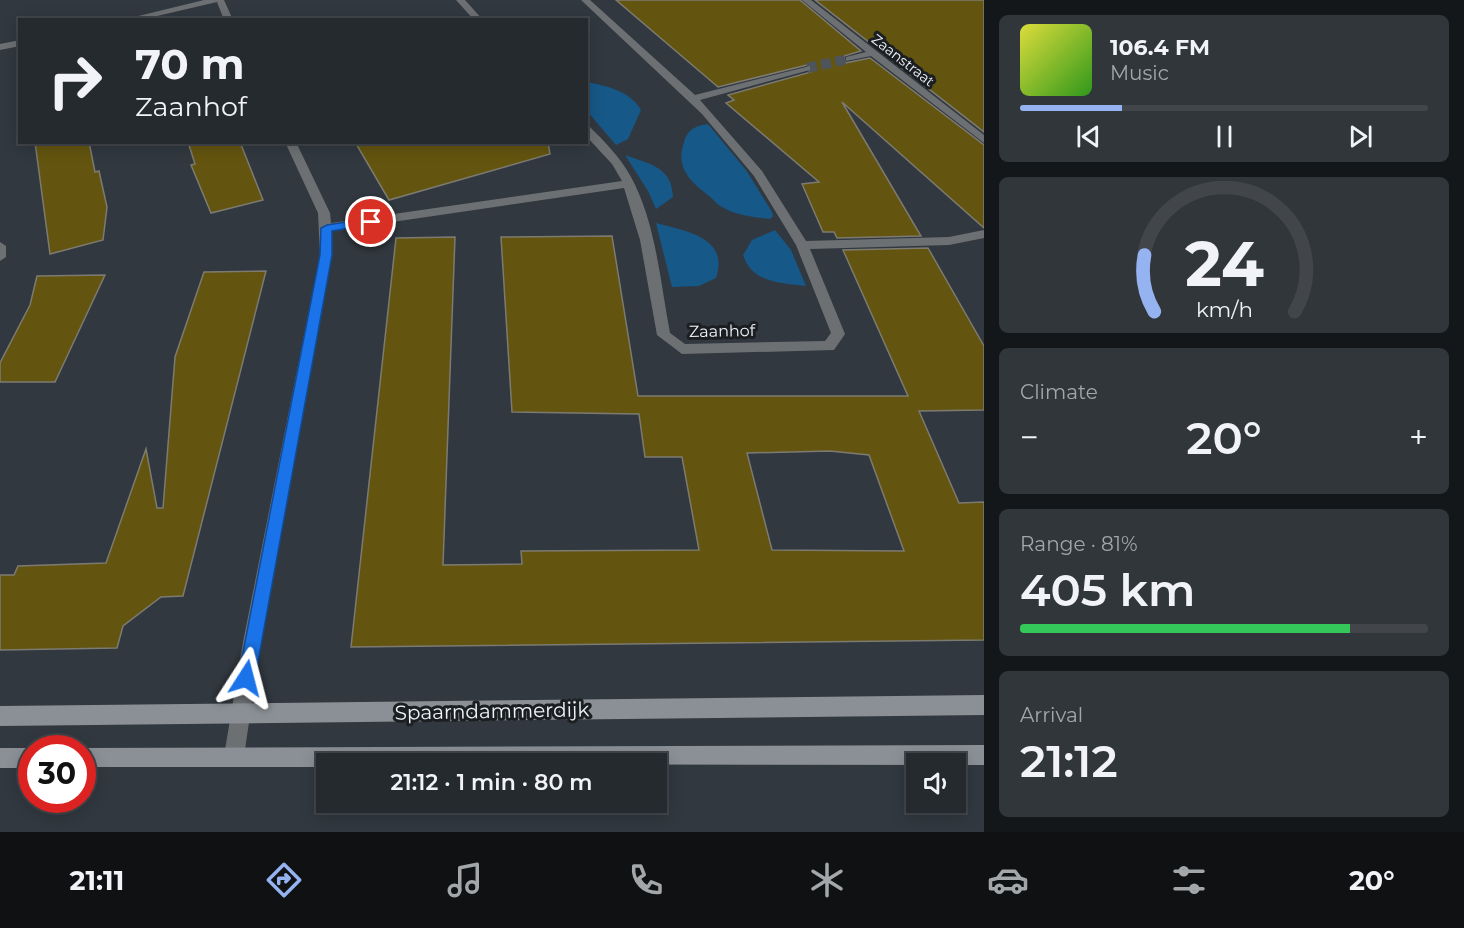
<!DOCTYPE html>
<meta charset="utf-8">
<style>
body{margin:0;font-family:Montserrat,sans-serif;background:#31363b;color:#f1f3f6;height:100vh;display:flex;flex-direction:column;font-size:22px;white-space:nowrap}
*{box-sizing:border-box;margin:0}
p{font-size:20px;color:#a3a7aa}
.icon{flex:none;width:33px;height:33px;fill:none;stroke:currentColor;stroke-width:2;stroke-linecap:round;stroke-linejoin:round}
.map{position:relative;flex:1;overflow:hidden}
.panel{display:flex;flex-direction:column;gap:15px;padding:15px;background:#14171a;width:480px}
.panel>*{flex:none}
.top-card{position:absolute;left:18px;top:18px;width:570px;height:126px;border-radius:0px;box-shadow:0 3px 15px #0003,0 0 0 2px #42464b;background:#252a2f;color:#f1f3f6;overflow:hidden}
.fabs{position:absolute;left:906px;top:753px;display:grid;gap:12px}
.fabs a{display:grid;place-items:center;width:60px;height:60px;border-radius:0px;background:#252a2f;box-shadow:0 3px 15px #0003,0 0 0 2px #42464b;font-size:30px}
.speed{position:absolute;left:18px;top:735px;display:flex;gap:12px;font-size:30px;font-weight:700;text-align:center}
.speed>*{display:grid;place-content:center;width:78px;height:78px;border-radius:50%;background:#252a2f;box-shadow:0 3px 15px #0003,0 0 0 2px #42464b;line-height:1}
.speed .limit{border:9px solid #d22;background:#fff;color:#111}
.pin{position:absolute;display:grid;place-items:center;width:51px;height:51px;color:#fff;margin:-26px;border:3px solid #fff;border-radius:50%;box-shadow:0 2px 6px #0007}
.me{position:absolute;width:66px;margin:-33px;rotate:9deg;stroke-linejoin:round;filter:drop-shadow(0 0 4px #0008)}
.turn{display:flex;align-items:center;gap:21px;height:126px;padding:0 18px;font-size:27px}
.turn .icon{width:78px;height:78px;stroke-width:2.5}
.turn b{display:block;font-size:42px;line-height:51px}
.big{font-size:45px;font-weight:600;line-height:1.1}
.panel .card{flex:1;display:flex;flex-direction:column;justify-content:center;gap:9px;min-width:0;padding:0 21px;border-radius:9px;background:#31363b}
.panel .dial{align-items:center;gap:0}
.dial svg{height:156px;overflow:visible;fill:none;stroke:#42464b;stroke-width:7;stroke-linecap:round;text-anchor:middle}
.dial text{fill:#f1f3f6;stroke:none}
.song{display:flex;align-items:center;gap:18px}
.cover{width:72px;height:72px;border-radius:9px;background:linear-gradient(135deg,hsl(60 70% 55%),hsl(110 70% 35%))}
.played{height:6px;border-radius:3px;background:linear-gradient(90deg,#95b2f1 25%,#42464b 25%)}
.keys{display:flex;justify-content:space-around;direction:ltr}
.heat{display:flex;justify-content:space-between;align-items:center;font-size:33px;direction:ltr}
.charge{height:9px;border-radius:4px;background:linear-gradient(90deg,#34c759 81%,#42464b 0)}
.trip{position:absolute;left:316px;top:753px;width:351px;height:60px;border-radius:0px;background:#252a2f;box-shadow:0 3px 15px #0003,0 0 0 2px #42464b;font-weight:600;line-height:60px;text-align:center}
.tab-bar{display:flex;height:96px;justify-content:space-around;align-items:center;background:#0f1113;color:#a3a7aa}
.tab-bar .icon{width:42px;height:42px}
.tab-bar .current{color:#95b2f1}
.tab-bar b{font-size:27px;color:#f1f3f6}
main{display:flex;flex:1;min-height:0}
.map>svg:first-child{display:block}
.green{fill:#165888}
.building{fill:#63540f;stroke:#7d7b71;stroke-width:1.5;fill-rule:evenodd}
.lines{fill:none;stroke-linecap:round;stroke-linejoin:round}
.street-tunnel{stroke:#4e545b;stroke-width:10;stroke-dasharray:10 4.5;stroke-linecap:butt}
.street{fill:#6d7073;fill-rule:evenodd}
.secondary{fill:#8a9095;fill-rule:evenodd}
.route{fill:#1a73e8;stroke:#114b97;stroke-width:1.5}
.labels{text-anchor:middle;dominant-baseline:central;stroke-width:6;stroke-linejoin:round;paint-order:stroke}
.far-street-label{font-size:14px;fill:#eff4f8;stroke:#1c1f22}
.street-label{font-size:16px;fill:#eff4f8;stroke:#1c1f22}
.near-street-label{font-size:20px;fill:#eff4f8;stroke:#1c1f22}
</style>
<main>
<div class="map">
<svg width="984" height="832" viewBox="0 0 984 832">
<rect width="100%" height="100%" fill="#31383f"/>
<g class="green">
<path d="M587 82C607 86 630 91 641 110L628 139 616 145 587 111Z"/>
<path d="M708 124 746 170 772 212 773 216 770 219C755 217 737 216 724 208 718 206 714 200 709 196 690 181 675 168 684 142 688 129 695 126 708 124Z"/>
<path d="M625 155C650 164 672 167 673 197L656 209 648 191Z"/>
<path d="M656 223C685 231 730 237 716 278L699 286 672 287Z"/>
<path d="M775 230 791 250 806 286C780 283 752 283 743 255L752 240Z"/>
</g>
<g class="building">
<polygon points="616,0 800,0 861,51 844,56 845,63 870,58 984,145 984,228 842,102 921,236 837,238 834,232 823,232 802,184 819,182 726,103 734,100 728,95 811,72 811,64 718,87"/>
<polygon points="815,0 984,0 984,132"/>
<polygon points="35,142 89,142 95,172 99,171 107,207 103,240 50,254"/>
<polygon points="188,142 240,142 263,200 211,213 191,165 195,164"/>
<polygon points="355,142 548,142 550,154 389,200"/>
<path d="M612 236 638 396H908L843 250 928 248 984 346V410L919 411 959 503 984 502V640L351 647 396 238 455 237 443 565 522 564 521 551 699 550 682 457H645L639 414 512 412 501 237ZM830 451 869 455 904 551 772 550 747 453Z"/>
<polygon points="266,271 183,596 161,597 123,626 117,648 0,650 0,575 14,575 18,566 106,563 146,449 157,508 163,508 175,357 204,272"/>
<polygon points="105,275 55,382 0,382 0,363 30,305 37,276"/>
</g>
<g class="lines">
<polyline class="street-tunnel" points="807,68 849,59"/>
<g class="street">
<polygon points="204,0 224,0 233,20 224,20 217,2 140,20 122,20"/>
<polygon points="456,0 465,0 483,20 474,20"/>
<path d="M581 0H590L695 95 810 66V70L700 100 762 171 806 241 949 237 984 230V238L949 245 810 249 845 334 834 350 682 354 657 335 640 240 624 188 331 231 332 255 261 642 244 756 241 763 234 766 227 763 224 756 243 642 320 255 318 213 285 142H296L330 213 331 223 622 181 612 164 586 136V126L590 127C605 142 620 157 631 177 656 223 660 281 670 333L685 344 825 341 831 333 796 245 754 176 702 114Z"/>
<polygon points="802,0 811,0 984,135 984,143 871,56 846,61 846,57 866,52"/>
<polygon points="20,40 20,46 0,50 0,44"/>
<polygon points="0,242 6,246 6,257 0,261"/>
</g>
<g class="secondary">
<polygon points="984,695 984,715 0,726 0,706"/>
<polygon points="984,745 984,765 327,764 327,767 82,767 82,748 78,748"/>
<polygon points="0,748 33,748 32,748 32,768 0,768"/>
</g>
</g>
<polygon class="route" points="371,218 375,219 375,224 332,231 332,255 255,678 252,684 246,687 240,684 238,678 320,255 321,228 327,225"/>
<g class="labels">
<g class="far-street-label">
<text transform="translate(903 60) rotate(38)">Zaanstraat</text>
</g>
<g class="street-label">
<text transform="translate(722 331) rotate(-1)">Zaanhof</text>
</g>
<g class="near-street-label">
<text transform="translate(492 711) rotate(-1)">Spaarndammerdijk</text>
</g>
</g>
</svg>
<div class="fabs">
<a><svg class="icon" aria-label="sound" viewBox="0 0 24 24"><path d="M4 9h4l5-4v14l-5-4H4zM17 9q2 3 0 6"/></svg></a>
</div>
<div class="speed"><div class="limit">30</div></div>
<div class="pin" style="left:371px;top:222px;background:#d93025"><svg class="icon" aria-label="arrive" viewBox="0 0 24 24"><path d="M6 21V4h12l-3 4 3 4H6"/></svg></div>
<svg class="me" style="left:246px;top:678px" viewBox="-20 -20 40 40"><path d="M0-17L14 15 0 8-14 15z" fill="#1a73e8" stroke="#fff" stroke-width="4"/></svg>
<div class="trip">21:12 · 1 min · 80 m</div>
<div class="top-card">
<div class="turn"><svg class="icon" aria-label="right" viewBox="0 0 24 24"><path d="M7 20v-9h11M14 6l5 5-5 5"/></svg><div><b>70 m</b>Zaanhof</div></div>
</div>
</div>
<section class="panel">
<div class="card">
<div class="song"><i class="cover"></i><div><b>106.4 FM</b><p>Music</p></div></div>
<div class="played"></div>
<div class="keys"><svg class="icon" aria-label="previous" viewBox="0 0 24 24"><path d="M18 5L8 12l10 7zM5 5v14"/></svg><svg class="icon" aria-label="pause" viewBox="0 0 24 24"><path d="M8 5v14M16 5v14"/></svg><svg class="icon" aria-label="next" viewBox="0 0 24 24"><path d="M6 5l10 7-10 7zM19 5v14"/></svg></div>
</div>
<div class="card dial"><svg viewBox="0 0 100 80">
<path d="M14 69A42 42 0 1 1 86 69"/>
<path d="M14 69A42 42 0 0 1 9 40" stroke="#95b2f1"/>
<text x="50" y="56" font-size="32" font-weight="700">24</text>
<text x="50" y="72" font-size="11">km/h</text>
</svg></div>
<div class="card"><p>Climate</p>
<div class="heat"><a>−</a><b class="big">20°</b><a>+</a></div>
</div>
<div class="card"><p>Range · 81%</p><b class="big">405 km</b><div class="charge"></div></div>
<div class="card"><p>Arrival</p><b class="big">21:12</b></div>
</section>
</main>
<nav class="tab-bar">
<b>21:11</b>
<svg class="icon current" aria-label="directions" viewBox="0 0 24 24"><path d="M12 3l9 9-9 9-9-9zM9 14v-3h6M13 9l2 2-2 2"/></svg>
<svg class="icon" aria-label="music" viewBox="0 0 24 24"><path d="M9 18V5l10-2v13"/><circle cx="6" cy="18" r="3"/><circle cx="16" cy="16" r="3"/></svg>
<svg class="icon" aria-label="phone" viewBox="0 0 24 24"><path d="M5 4h4l2 5-3 2q2 4 5 5l2-3 5 2v4C11 20 4 13 5 4z"/></svg>
<svg class="icon" aria-label="climate" viewBox="0 0 24 24"><path d="M12 3v18M4 7l16 10M4 17L20 7"/></svg>
<svg class="icon" aria-label="car" viewBox="0 0 24 24"><path d="M5 17H2v-5l4-1 3-4h7l3 4 3 1v5h-3M9 17h6M6 11h13"/><circle cx="7" cy="17" r="2"/><circle cx="17" cy="17" r="2"/></svg>
<svg class="icon" aria-label="filters" viewBox="0 0 24 24"><path d="M4 7h16M4 17h16"/><circle cx="9" cy="7" r="2"/><circle cx="15" cy="17" r="2"/></svg>
<b>20°</b>
</nav>
